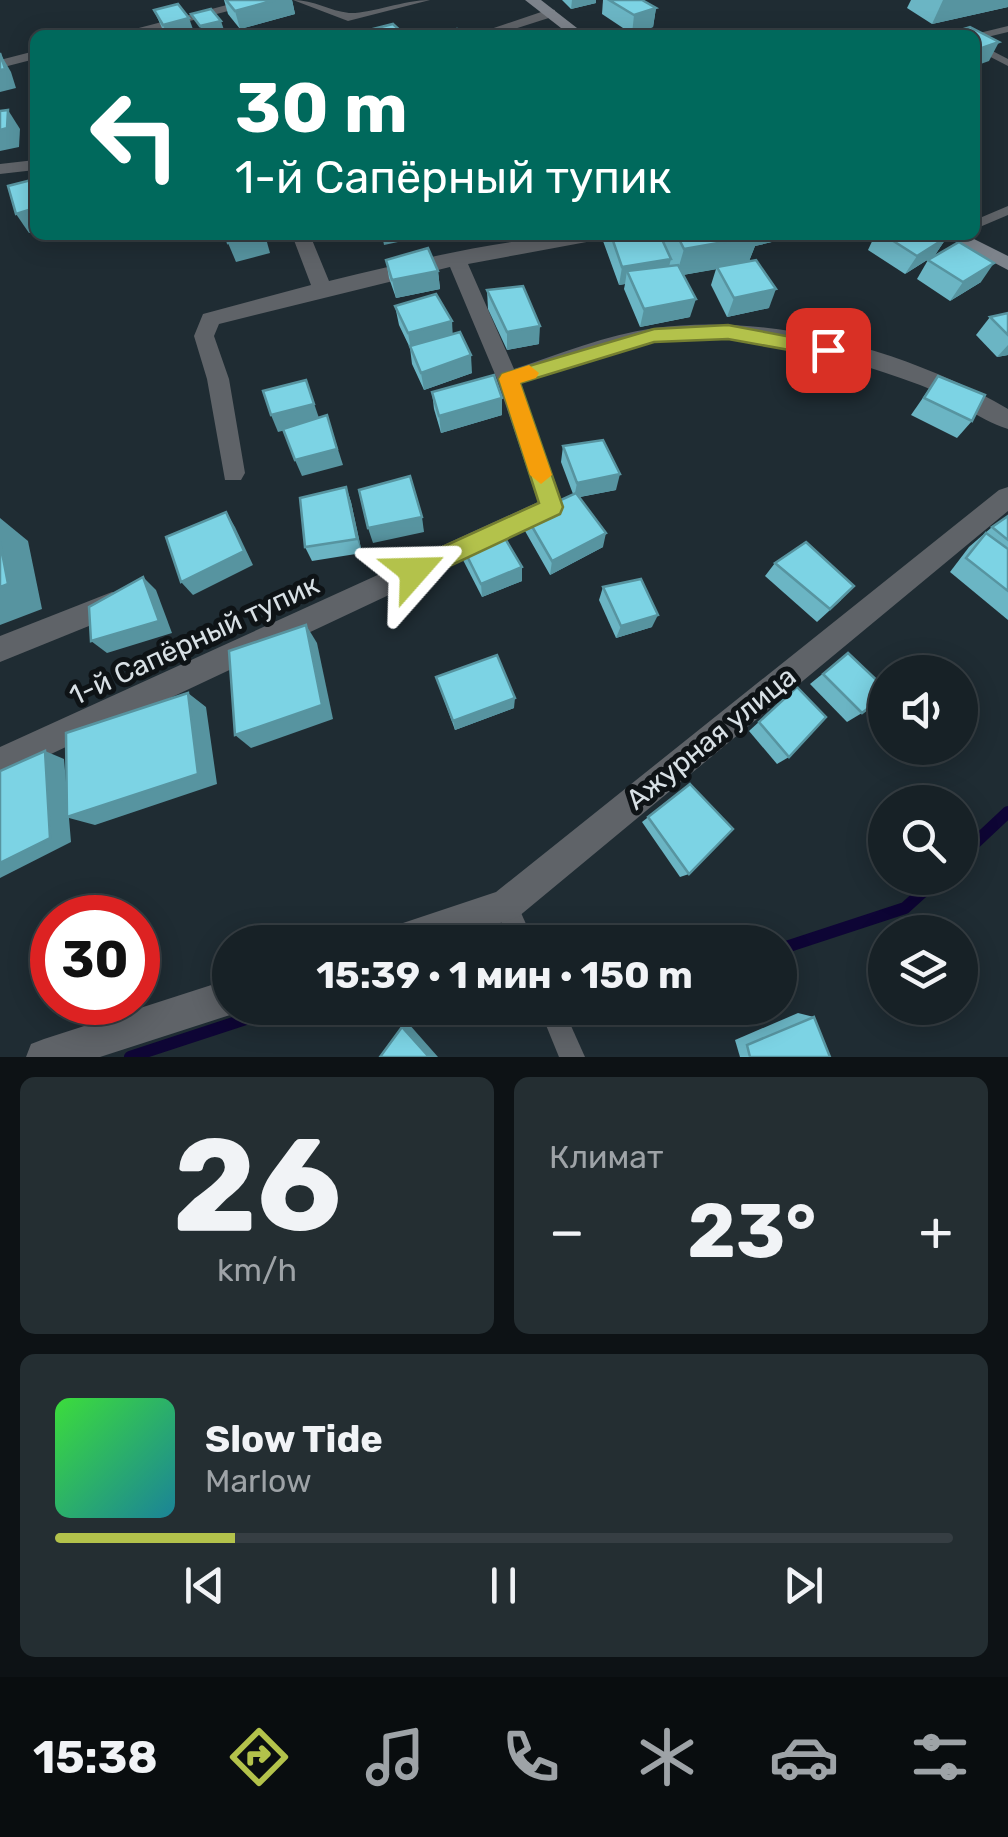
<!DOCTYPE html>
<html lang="ru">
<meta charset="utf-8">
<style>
body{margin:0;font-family:Rubik,sans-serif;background:#242e32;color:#f1f3f6;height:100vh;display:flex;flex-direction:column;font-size:38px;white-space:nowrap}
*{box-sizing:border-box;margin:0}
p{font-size:32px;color:#9ea3a7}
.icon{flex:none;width:55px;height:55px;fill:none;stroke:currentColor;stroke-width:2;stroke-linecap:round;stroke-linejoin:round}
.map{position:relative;height:1057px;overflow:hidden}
.drawer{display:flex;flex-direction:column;gap:20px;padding:20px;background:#0d1215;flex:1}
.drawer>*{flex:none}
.top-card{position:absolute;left:30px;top:30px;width:950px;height:210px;border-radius:15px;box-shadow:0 5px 25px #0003,0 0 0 2px #363e43;background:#00695c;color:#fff;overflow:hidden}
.buttons{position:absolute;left:868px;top:655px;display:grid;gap:20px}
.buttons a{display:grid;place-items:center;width:110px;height:110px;border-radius:50%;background:#172126;box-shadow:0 5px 25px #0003,0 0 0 2px #363e43;font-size:50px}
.speed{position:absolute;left:30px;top:895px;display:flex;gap:20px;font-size:50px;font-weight:700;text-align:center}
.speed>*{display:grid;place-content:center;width:130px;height:130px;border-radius:50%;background:#172126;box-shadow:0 5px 25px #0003,0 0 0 2px #363e43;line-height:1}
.speed .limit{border:15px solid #d22;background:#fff;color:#111}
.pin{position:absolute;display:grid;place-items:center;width:85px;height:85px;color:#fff;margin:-42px;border-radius:20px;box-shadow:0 5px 15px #0006}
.me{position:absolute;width:110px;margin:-55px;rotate:65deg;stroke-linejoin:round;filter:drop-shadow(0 0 8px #0008)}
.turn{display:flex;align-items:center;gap:35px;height:210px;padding:0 40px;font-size:45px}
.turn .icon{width:130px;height:130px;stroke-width:2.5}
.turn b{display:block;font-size:70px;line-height:85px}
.big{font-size:75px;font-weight:700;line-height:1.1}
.drawer .card{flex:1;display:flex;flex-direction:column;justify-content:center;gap:15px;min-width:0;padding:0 35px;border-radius:15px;background:#242e32}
.drawer .dial{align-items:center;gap:0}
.dial b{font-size:130px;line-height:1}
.song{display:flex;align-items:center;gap:30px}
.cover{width:120px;height:120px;border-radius:15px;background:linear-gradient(135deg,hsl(120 70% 55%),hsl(190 70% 35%))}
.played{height:10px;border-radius:5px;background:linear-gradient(90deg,#b3c24b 20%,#363e43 20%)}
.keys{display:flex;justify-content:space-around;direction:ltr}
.heat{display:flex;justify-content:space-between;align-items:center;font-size:55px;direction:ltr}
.drawer .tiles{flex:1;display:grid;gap:20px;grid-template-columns:1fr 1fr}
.card:last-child{grid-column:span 2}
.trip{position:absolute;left:212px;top:925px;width:585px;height:100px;border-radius:50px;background:#172126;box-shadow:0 5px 25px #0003,0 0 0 2px #363e43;font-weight:700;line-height:100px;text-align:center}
.dock{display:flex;height:160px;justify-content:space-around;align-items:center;background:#090d0f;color:#9ea3a7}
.dock .icon{width:70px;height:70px}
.dock .selected{color:#b3c24b}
.dock b{font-size:45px;color:#f1f3f6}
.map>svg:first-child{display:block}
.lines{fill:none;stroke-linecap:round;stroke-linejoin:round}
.stream{stroke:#0e0535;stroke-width:12}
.lane{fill:#5f6368;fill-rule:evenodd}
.street{fill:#5f6368;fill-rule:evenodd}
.secondary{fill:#7d838b;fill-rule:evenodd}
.wall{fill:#6bb5c4}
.shaded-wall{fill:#5794a0}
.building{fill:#7cd3e4;stroke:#5794a0;stroke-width:2.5}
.route{fill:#b3c24b;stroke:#747e31;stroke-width:2.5}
.slow{fill:#f59e0b}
.labels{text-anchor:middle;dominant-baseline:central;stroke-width:10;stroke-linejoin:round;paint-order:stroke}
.street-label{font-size:28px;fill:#d8e0e5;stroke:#0e1316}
</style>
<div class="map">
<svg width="1008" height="1057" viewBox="0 0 1008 1057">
<rect width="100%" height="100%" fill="#1f2c33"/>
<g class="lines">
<g class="stream">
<polyline points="960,857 1008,812"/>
<polyline points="780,949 905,908 938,878"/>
<polyline points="573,1008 595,1019 623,1008"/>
<polyline points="130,1057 279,1008"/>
</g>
<g class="lane">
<polygon points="1008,26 1008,32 975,40 975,35 971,35"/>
<polygon points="975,42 1008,59 1008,66 975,49"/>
<polygon points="1008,206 1008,215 975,229 975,220"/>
<polygon points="506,893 514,897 534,942 510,942 494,905 498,897"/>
<polygon points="539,1008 563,1008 585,1057 559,1057"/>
</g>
<g class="street">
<polygon points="246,0 270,0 136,35 112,35"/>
<path d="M293 0C314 0 330 11 349 13 370 14 403 0 430 0L348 21Z"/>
<polygon points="550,9 555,10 555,16 495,35 473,35"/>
<polygon points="35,51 35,59 0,68 0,60"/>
<polygon points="35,160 35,170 0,174 0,164"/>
<path d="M292 235H310L329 281C418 260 509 235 601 235L592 241 468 264 514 369C560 354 606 335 654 328 771 312 908 351 1008 409V429C977 419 950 396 920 385 837 354 740 329 651 343 606 351 564 369 520 383L564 507 561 514 0 778V747L538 502 497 379 450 267 219 324 214 336 229 379 245 473 241 480H225L207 379 194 336 203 314 311 285Z"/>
<polygon points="1008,487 1008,511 518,917 443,942 377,942 382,930 496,892 999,490"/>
<polygon points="112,592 121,595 125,604 121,613 0,662 0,636"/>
<polygon points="230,979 230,1008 243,1008 230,1015 100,1057 26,1057 31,1044 44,1039"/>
</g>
<g class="secondary">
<polygon points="525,0 541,0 586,35 570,35"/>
<polygon points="942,235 966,235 1008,256 1008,270"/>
</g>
</g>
<g class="wall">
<polygon points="224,0 292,0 295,14 240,29 228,14"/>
<polygon points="562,0 596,0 596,3 571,9"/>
<polygon points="603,0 642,0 656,8 653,27 632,34 602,14"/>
<polygon points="911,0 1008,0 1008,7 932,24 907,8"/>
<polygon points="154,10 195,35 165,35"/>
<polygon points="604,235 790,235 789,238 755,246 749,261 769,308 727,317 711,285 716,269 683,275 690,317 640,327 624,289 625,284 619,285 603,241"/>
<polygon points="875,235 944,235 947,237 935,255 905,274 868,250"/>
<polygon points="386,260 438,271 440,289 396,298 389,278"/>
<polygon points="928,260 981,282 950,301 917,279"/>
<polygon points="487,290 539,344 507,350 488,309"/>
<polygon points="395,306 453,334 472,373 424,390 412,364 410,348 399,325"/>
<polygon points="1008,313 1008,355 997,357 976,335 990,317"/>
<polygon points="938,376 972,421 957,438 911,415"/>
<polygon points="432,392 502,398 502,415 441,433 434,409"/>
<polygon points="563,446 616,490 580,497 603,547 550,575 525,531 526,516 573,494 561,462"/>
<polygon points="346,487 351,502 362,553 312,561 305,547"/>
<polygon points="1008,516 1008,620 950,572 969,547 992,527"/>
<polygon points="462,546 522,581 482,597 463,560"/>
<polygon points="775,563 841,600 817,622 765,576"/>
<polygon points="603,587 652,627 616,638 599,600"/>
<polygon points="848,653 862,713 847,722 810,684"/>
<polygon points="436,677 514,708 455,730"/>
<polygon points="797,687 789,757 777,764 749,731"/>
<polygon points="690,784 689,874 680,877 642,822"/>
<polygon points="606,925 617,942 582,942 601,926"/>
<polygon points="798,1013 814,1017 830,1057 740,1057 735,1040"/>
</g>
<g class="shaded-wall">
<polygon points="275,0 292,0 295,14 240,29 235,11"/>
<polygon points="572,0 596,0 596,3 571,9"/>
<polygon points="943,0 1008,0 1008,7 932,24"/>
<polygon points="656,8 653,27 632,34 634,15"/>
<polygon points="189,18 195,35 167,35 163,25"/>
<polygon points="221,21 224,30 202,35 200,26"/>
<polygon points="999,42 989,61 975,66 976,50"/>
<polygon points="0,53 11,72 16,88 0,92"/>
<polygon points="8,110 20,129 19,147 0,151 0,130"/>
<polygon points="35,208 35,231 29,233 16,214"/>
<polygon points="260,235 265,235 270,253 236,262 228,243"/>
<polygon points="382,235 425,235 426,236 384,245"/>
<polygon points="755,235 790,235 789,238 755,246 748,264 676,276 684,249"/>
<polygon points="947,237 935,255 905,274 917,256"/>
<polygon points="671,259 666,278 627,271 625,284 619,285 622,267"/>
<polygon points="994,263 981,282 950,301 963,282"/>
<polygon points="438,271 440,289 396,298 392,280"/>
<polygon points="776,289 769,308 727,317 734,298"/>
<polygon points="696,299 690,317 640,327 644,309"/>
<polygon points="452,321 453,339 411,350 408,333"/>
<polygon points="540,326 539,344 507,350 507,332"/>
<polygon points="1008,345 1008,355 997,357"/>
<polygon points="471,355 472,373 424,390 421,373"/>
<polygon points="306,380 320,421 278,432 271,415"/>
<polygon points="502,398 502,415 441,433 439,416"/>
<polygon points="327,415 343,465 302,476 295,460"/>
<polygon points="620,474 616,490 574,498 577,483"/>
<polygon points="346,487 351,502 362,553 357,539"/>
<polygon points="226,512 235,527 253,565 193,595 181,582"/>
<polygon points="422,517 424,532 373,543 368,528"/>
<polygon points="0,518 28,541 42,609 0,625"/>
<polygon points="606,533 603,547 550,575 552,561"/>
<polygon points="522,567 522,581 482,597 481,584"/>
<polygon points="143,577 156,590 172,633 107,653 91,641"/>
<polygon points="658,615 652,627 616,638 621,626"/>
<polygon points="306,625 317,643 333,719 251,748 235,735"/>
<polygon points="188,693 206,707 217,784 95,825 69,818 71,842 0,878 0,863 45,751 64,759 69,817"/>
<polygon points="515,698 514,708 455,730 453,721"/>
<polygon points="408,1023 438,1057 429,1057 402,1027"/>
</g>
<g class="building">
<polygon points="226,0 275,0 235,11"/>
<polygon points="609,0 642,0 656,8 634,15"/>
<polygon points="178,4 189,18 163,25 154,10"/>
<polygon points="211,9 221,21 200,26 191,14"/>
<polygon points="393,24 405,35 368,35 365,31"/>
<polygon points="970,27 999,42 976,50 975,35 948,34"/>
<polygon points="457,29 465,35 442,35"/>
<polygon points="561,30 566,35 544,35"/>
<polygon points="0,53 5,69 0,70"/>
<polygon points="8,110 7,128 0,130 0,111"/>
<polygon points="35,129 35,144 34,144 30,130"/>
<polygon points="35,179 35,208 16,214 8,186"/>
<polygon points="226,235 260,235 228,243"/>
<polygon points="611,235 660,235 671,259 622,267"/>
<polygon points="677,235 758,235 758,236 684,249"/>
<polygon points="884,235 944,235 947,237 917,256"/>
<polygon points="959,242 994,263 963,282 928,260"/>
<polygon points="428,248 438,271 392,280 386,260"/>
<polygon points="756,260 776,289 734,298 717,267"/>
<polygon points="678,265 696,299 644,309 627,271"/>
<polygon points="523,286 540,326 507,332 487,290"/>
<polygon points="436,294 452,321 408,333 395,306"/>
<polygon points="1008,313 1008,335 990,317"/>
<polygon points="460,332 471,355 421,373 410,346"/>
<polygon points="494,375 502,398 439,416 432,392"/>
<polygon points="938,376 985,395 972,421 924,398"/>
<polygon points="306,380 314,404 271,415 263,391"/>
<polygon points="327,415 337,449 295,460 283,429"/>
<polygon points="603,440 620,474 577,483 563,446"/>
<polygon points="410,476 422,517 368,528 359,490"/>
<polygon points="346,487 357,539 305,547 300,498"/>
<polygon points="576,493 606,533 552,561 526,516"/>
<polygon points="226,512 244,551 181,582 166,537"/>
<polygon points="1008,516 1008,540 992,527"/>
<polygon points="500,530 522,567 481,584 462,546"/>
<polygon points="986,533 1008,549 1008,591 966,558"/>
<polygon points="0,542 8,584 0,587"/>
<polygon points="806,542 854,586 830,609 775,563"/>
<polygon points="143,577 159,621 91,641 89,607"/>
<polygon points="641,579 658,615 621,626 603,587"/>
<polygon points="306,625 322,705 235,735 229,651"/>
<polygon points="848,653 885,688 885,695 862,713 823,674"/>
<polygon points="497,655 515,698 453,721 436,677"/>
<polygon points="797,687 826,717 789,757 759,722"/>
<polygon points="188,693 198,774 67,817 66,733"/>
<polygon points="45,751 50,838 0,863 0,771"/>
<polygon points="690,784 733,829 689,874 648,817"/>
<polygon points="606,925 617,942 586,942"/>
<polygon points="814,1017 830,1057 750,1057 747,1045"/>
<polygon points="402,1027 429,1057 380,1057"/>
</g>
<polygon class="route" points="728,325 828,344 837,350 828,357 728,339 654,342 520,383 563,507 560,514 422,579 414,582 405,579 402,571 405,564 539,503 499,379 502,374 654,329"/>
<polygon class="slow" points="529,365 539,373 536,378 520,383 552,475 541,484 530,475 499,379 502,374"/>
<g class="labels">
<g class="street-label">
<text transform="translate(194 640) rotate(-25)">1-й Сапёрный тупик</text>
<text transform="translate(711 738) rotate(-39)">Ажурная улица</text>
</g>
</g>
</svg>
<div class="buttons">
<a><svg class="icon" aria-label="sound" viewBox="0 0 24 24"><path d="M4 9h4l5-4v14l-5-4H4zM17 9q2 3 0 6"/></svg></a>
<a><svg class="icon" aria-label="search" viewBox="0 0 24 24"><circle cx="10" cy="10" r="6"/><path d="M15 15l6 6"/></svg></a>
<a><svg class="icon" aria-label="layers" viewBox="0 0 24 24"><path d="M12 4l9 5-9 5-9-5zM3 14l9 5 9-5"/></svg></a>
</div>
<div class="speed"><div class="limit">30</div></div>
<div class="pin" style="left:828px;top:350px;background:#d93025"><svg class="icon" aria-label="arrive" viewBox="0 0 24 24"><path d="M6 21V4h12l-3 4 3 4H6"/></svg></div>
<svg class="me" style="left:414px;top:571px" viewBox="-20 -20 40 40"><path d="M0-17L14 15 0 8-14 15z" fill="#b3c24b" stroke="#fff" stroke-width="4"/></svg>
<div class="trip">15:39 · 1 мин · 150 m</div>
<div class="top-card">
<div class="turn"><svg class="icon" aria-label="left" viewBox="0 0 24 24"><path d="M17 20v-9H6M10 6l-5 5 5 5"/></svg><div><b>30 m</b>1-й Сапёрный тупик</div></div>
</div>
</div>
<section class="drawer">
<div class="tiles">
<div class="card dial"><b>26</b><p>km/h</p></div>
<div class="card"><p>Климат</p>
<div class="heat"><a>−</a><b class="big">23°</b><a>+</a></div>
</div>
<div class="card">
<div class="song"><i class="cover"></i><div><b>Slow Tide</b><p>Marlow</p></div></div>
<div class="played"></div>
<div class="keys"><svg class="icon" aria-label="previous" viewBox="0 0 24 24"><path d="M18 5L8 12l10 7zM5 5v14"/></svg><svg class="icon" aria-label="pause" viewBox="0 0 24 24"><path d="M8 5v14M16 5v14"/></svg><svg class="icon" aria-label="next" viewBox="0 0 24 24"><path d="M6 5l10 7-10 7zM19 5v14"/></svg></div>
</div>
</div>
</section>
<nav class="dock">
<b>15:38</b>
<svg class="icon selected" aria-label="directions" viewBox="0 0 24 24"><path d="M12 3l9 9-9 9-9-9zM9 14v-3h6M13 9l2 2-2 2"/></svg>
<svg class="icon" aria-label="music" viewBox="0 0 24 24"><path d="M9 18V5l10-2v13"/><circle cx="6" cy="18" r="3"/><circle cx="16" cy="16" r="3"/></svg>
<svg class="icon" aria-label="phone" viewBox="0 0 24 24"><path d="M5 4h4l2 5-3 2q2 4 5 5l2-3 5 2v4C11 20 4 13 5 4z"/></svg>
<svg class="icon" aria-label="climate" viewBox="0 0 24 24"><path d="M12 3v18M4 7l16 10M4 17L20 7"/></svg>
<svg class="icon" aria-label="car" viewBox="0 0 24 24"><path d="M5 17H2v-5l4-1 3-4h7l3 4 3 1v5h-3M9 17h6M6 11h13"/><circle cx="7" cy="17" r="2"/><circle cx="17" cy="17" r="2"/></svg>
<svg class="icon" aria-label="filters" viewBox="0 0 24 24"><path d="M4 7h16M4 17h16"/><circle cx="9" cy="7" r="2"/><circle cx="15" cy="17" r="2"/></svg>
</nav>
